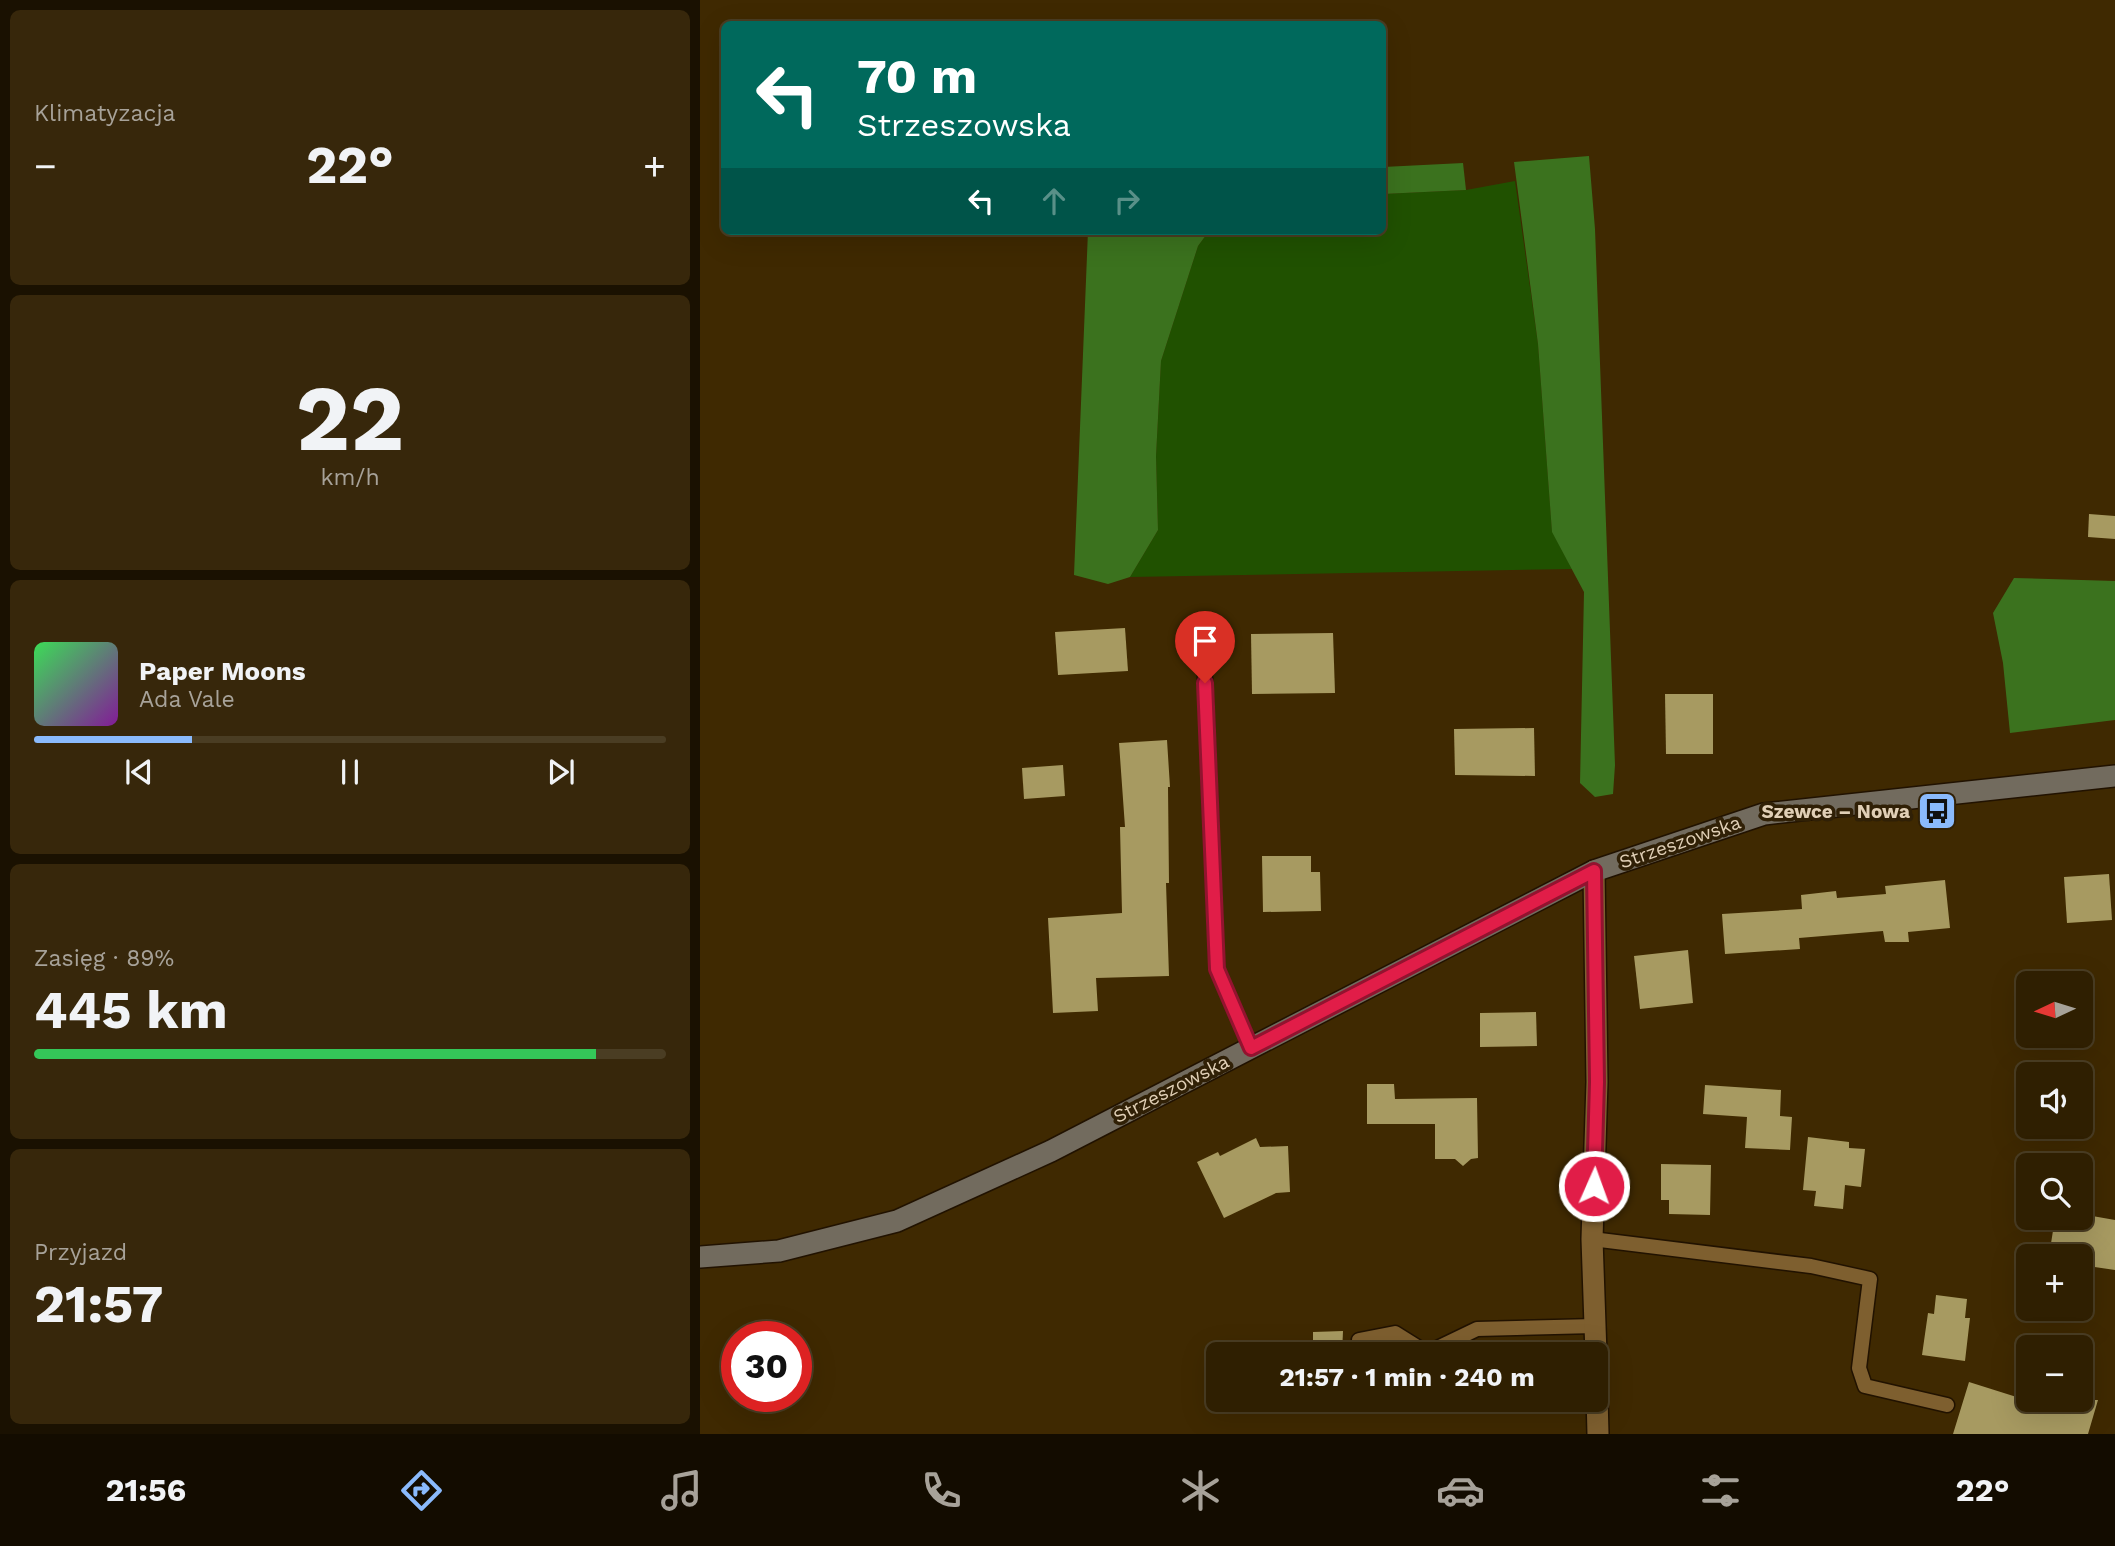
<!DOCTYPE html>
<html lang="pl">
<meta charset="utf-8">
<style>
body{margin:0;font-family:"Work Sans",sans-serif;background:#37270b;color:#f1f3f6;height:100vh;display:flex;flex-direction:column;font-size:26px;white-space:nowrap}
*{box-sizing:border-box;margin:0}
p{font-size:23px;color:#a7a299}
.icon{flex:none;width:38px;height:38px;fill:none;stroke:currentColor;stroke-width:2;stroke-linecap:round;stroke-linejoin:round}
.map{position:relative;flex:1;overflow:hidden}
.details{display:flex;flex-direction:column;gap:10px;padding:10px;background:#1a1101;width:700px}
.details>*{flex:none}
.banner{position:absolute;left:21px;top:21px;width:665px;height:214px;border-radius:10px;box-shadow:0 7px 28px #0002,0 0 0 2px #4a3d23;background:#00695c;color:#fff;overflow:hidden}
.needle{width:46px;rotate:266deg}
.fabs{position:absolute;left:1316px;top:971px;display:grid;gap:14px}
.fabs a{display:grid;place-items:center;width:77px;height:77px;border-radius:10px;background:#2f1f01;box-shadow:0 7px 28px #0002,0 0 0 2px #4a3d23;font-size:35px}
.speed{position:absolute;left:21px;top:1321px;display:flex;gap:14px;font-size:35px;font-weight:700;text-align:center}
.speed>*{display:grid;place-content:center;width:91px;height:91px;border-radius:50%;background:#2f1f01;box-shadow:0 7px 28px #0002,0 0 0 2px #4a3d23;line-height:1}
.speed .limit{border:10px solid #d22;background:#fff;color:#111}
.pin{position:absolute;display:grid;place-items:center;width:60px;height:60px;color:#fff;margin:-72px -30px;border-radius:50% 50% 50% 0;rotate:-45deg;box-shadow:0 0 7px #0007}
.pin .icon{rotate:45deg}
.me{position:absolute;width:77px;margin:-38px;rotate:2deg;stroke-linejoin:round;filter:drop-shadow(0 0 5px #0008)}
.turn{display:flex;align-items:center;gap:24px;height:147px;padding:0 21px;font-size:32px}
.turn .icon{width:91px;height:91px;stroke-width:2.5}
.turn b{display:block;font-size:49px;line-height:60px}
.lanes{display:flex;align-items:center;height:66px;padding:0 21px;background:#0003;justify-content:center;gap:35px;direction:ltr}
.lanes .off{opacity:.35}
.big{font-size:52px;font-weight:700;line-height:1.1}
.details .tile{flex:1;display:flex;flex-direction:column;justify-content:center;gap:10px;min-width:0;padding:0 24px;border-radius:10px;background:#37270b}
.details .dial{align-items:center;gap:0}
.dial b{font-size:91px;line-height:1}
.song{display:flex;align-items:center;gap:21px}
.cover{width:84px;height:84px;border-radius:10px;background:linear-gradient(135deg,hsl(130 70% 55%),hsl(290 70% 35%))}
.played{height:7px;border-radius:4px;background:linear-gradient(90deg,#8abafc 25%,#4a3d23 25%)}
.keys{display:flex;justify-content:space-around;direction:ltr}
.heat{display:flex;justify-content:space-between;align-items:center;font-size:38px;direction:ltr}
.charge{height:10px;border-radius:5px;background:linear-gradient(90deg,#34c759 89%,#4a3d23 0)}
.trip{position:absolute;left:506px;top:1342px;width:402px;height:70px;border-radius:10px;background:#2f1f01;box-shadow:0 7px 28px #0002,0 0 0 2px #4a3d23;font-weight:700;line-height:70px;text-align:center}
.tab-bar{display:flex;height:112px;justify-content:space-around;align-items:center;background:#130c00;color:#a7a299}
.tab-bar .icon{width:49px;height:49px}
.tab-bar .active{color:#8abafc}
.tab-bar b{font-size:32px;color:#f1f3f6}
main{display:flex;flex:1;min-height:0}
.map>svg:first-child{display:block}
.green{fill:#205100}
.forest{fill:#3b721e}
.building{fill:#a79a61}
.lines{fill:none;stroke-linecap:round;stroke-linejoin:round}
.lane-casing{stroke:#211200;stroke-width:17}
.street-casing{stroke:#211200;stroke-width:24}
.secondary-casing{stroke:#211200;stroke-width:24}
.lane{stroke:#7e5f2f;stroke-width:14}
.street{stroke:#7e5f2f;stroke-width:21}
.secondary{stroke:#726b5e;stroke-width:21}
.route-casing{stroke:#92132f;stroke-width:18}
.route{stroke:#e11d48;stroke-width:12}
.labels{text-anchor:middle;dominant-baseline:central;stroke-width:7;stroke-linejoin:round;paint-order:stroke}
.poi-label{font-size:19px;font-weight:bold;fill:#e0cfb6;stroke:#302006;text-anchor:end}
.street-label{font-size:19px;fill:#e0cfb6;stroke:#302006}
</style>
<main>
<section class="details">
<div class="tile"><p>Klimatyzacja</p>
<div class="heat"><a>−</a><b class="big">22°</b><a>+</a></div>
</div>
<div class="tile dial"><b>22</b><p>km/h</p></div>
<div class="tile">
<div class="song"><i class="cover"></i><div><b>Paper Moons</b><p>Ada Vale</p></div></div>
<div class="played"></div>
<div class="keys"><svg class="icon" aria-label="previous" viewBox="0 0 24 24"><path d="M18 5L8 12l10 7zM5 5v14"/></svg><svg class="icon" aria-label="pause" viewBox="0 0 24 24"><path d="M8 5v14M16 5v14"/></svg><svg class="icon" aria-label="next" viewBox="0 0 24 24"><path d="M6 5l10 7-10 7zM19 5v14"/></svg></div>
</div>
<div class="tile"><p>Zasięg · 89%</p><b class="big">445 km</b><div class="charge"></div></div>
<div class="tile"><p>Przyjazd</p><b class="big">21:57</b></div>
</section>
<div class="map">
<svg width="1415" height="1434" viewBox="0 0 1415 1434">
<rect width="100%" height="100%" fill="#3f2901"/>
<polygon class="green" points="815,181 838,344 852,531 872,569 430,577 458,530 456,456 461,361 498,246 509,231 682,231 683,194 766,190"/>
<g class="forest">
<polygon points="889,156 895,229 915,765 913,794 895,797 880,783 884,592 852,532 838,344 814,162"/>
<polygon points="763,163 766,190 683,194 683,167"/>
<polygon points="388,231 509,231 498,246 461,361 456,456 458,530 430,577 408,584 374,575"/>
<polygon points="1314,578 1415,581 1415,720 1310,733 1303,663 1293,613"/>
</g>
<g class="building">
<polygon points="1389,514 1415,516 1415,539 1388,537"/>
<polygon points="425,628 428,671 358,675 355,632"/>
<polygon points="633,633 635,693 552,694 551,634"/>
<polygon points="965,694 1013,694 1013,754 966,754"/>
<polygon points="834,728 835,776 755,775 754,729"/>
<polygon points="467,740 470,787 468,787 469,883 466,883 469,976 396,978 398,1011 353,1013 348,918 422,913 420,827 425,827 419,743"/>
<polygon points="363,765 365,796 324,799 322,768"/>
<polygon points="562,856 611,856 611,872 620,872 621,911 563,912"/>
<polygon points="1409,874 1412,920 1367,923 1364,877"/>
<polygon points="1245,880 1250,928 1208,932 1209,942 1185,942 1183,931 1099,938 1100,949 1025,954 1022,914 1102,909 1101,895 1136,891 1137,898 1186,894 1185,886"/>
<polygon points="988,950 993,1003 940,1009 934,956"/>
<polygon points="836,1012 837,1046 780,1047 780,1013"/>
<polygon points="667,1084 694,1084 695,1099 777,1098 778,1158 771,1159 763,1166 755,1159 735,1159 735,1124 667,1124"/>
<polygon points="1005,1085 1081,1090 1080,1116 1092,1117 1090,1150 1045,1148 1047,1117 1003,1114"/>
<polygon points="1108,1137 1149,1142 1149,1148 1165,1149 1161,1187 1145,1185 1143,1209 1114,1206 1116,1191 1103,1190"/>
<polygon points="556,1138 560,1147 588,1146 590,1192 576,1193 524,1218 497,1162 518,1152 520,1156"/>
<polygon points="961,1164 1011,1165 1010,1215 969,1214 969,1200 961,1200"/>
<polygon points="1381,1214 1415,1220 1415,1270 1381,1265 1381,1256 1349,1256 1355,1218 1381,1218"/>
<polygon points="1236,1295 1267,1299 1265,1318 1270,1318 1265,1361 1222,1355 1228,1313 1234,1314"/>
<polygon points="643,1331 642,1354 613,1354 613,1332"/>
<polygon points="1269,1382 1351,1408 1354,1400 1398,1400 1388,1434 1253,1434"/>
</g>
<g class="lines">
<g class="lane-casing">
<g id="lane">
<polyline points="503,631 517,969 551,1048"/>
<polyline points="892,1239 1111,1266 1170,1279 1159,1368 1165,1386 1247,1405"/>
<polyline points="659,1340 695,1333 727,1353 777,1329 895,1326"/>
</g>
</g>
<g class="street-casing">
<g id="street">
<polyline points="894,871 897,1082 892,1239 896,1354"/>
<polyline points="896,1358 898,1434"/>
</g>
</g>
<g class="secondary-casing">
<polyline id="secondary" points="0,1257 79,1251 197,1221 351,1151 894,871 1064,814 1415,776"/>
</g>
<use href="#lane" class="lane"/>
<use href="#street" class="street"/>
<use href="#secondary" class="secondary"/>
</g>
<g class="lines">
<g class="route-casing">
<polyline id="route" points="505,683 517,969 551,1048 894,871 897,1082 894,1186"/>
</g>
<use href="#route" class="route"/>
</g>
<defs>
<g id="bus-square" transform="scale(2.0125)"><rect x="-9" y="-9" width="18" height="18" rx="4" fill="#8abafc" stroke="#302006"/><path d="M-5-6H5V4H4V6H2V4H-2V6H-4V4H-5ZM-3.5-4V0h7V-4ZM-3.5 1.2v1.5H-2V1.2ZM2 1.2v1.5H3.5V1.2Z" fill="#111"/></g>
</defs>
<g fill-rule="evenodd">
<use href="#bus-square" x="1237" y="811"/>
</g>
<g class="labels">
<g class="poi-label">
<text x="1210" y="811">Szewce – Nowa</text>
</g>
<g class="street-label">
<text transform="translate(980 842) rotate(-19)">Strzeszowska</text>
<text transform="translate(471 1089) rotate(-27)">Strzeszowska</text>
</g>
</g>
</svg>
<div class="fabs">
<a><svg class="needle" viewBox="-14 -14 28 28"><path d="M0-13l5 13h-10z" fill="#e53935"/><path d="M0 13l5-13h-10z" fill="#a7a299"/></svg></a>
<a><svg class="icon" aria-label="sound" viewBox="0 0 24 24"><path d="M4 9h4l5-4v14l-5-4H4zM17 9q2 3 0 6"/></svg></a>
<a><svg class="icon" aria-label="search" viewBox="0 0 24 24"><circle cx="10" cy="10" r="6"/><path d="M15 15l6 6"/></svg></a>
<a>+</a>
<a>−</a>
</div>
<div class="speed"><div class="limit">30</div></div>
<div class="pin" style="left:505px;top:683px;background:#d93025"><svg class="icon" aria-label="arrive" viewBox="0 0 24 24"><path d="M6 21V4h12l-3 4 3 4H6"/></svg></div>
<svg class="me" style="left:894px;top:1186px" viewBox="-20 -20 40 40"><circle r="17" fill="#e11d48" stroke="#fff" stroke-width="3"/><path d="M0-11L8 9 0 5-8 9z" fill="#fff"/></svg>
<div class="trip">21:57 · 1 min · 240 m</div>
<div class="banner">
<div class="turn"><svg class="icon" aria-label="left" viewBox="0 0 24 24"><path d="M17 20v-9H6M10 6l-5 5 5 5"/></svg><div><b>70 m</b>Strzeszowska</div></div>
<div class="lanes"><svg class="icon" aria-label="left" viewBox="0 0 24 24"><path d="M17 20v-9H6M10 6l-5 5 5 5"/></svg><svg class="icon off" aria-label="ahead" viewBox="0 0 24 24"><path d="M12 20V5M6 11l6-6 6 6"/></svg><svg class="icon off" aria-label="right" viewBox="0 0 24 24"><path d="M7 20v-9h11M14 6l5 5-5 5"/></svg></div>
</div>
</div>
</main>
<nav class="tab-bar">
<b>21:56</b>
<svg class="icon active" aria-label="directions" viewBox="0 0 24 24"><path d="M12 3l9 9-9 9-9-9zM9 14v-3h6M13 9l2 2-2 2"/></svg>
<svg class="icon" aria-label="music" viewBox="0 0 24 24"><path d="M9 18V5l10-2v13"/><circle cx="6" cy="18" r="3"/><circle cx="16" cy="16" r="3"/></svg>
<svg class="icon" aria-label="phone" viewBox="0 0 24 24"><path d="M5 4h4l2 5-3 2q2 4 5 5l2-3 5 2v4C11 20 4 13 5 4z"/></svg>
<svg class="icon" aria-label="climate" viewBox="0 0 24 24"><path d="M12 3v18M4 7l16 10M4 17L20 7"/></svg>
<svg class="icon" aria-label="car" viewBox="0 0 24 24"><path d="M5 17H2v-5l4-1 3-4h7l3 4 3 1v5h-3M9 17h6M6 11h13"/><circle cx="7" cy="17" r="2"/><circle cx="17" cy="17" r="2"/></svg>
<svg class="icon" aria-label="filters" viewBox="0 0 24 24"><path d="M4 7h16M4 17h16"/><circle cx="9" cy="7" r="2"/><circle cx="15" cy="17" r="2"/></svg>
<b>22°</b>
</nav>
